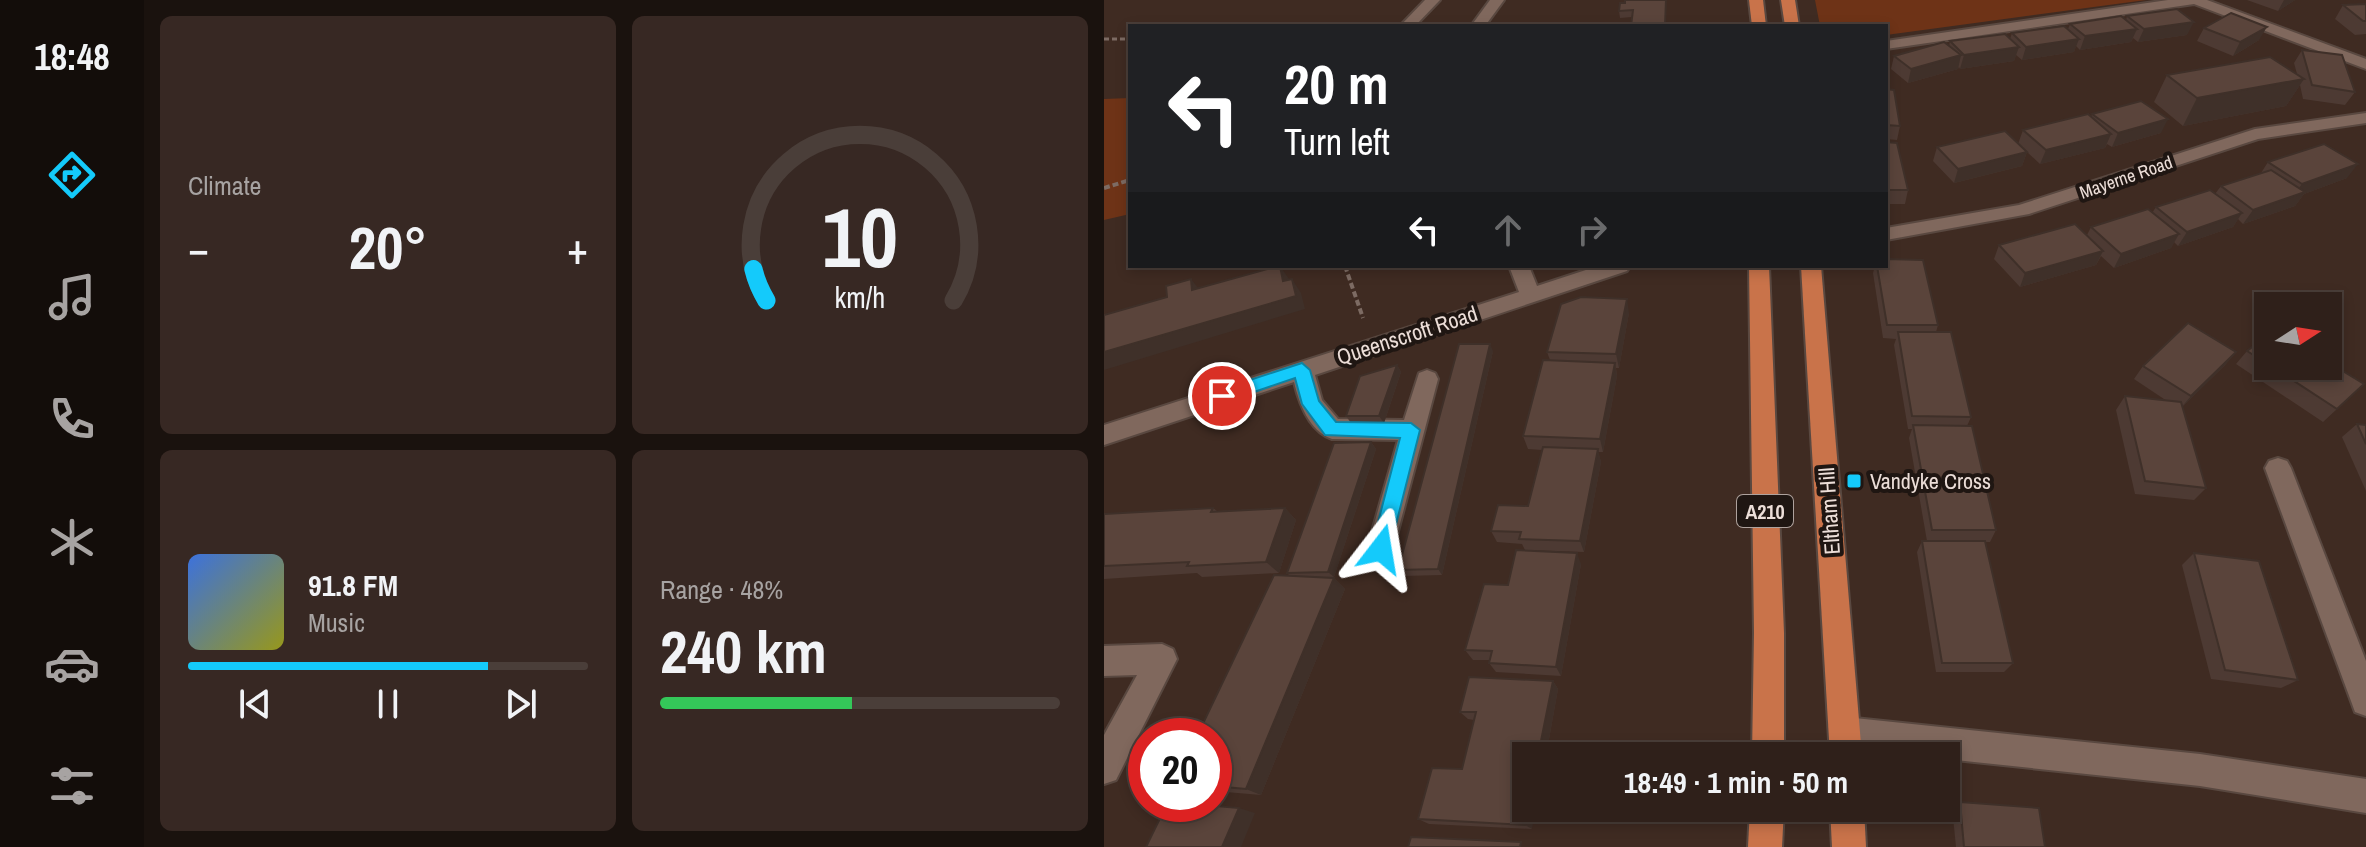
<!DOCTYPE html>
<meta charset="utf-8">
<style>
body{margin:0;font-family:"Archivo Narrow",sans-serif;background:#372823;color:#f1f3f6;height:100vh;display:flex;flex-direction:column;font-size:30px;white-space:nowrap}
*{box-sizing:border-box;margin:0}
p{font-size:26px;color:#a7a3a2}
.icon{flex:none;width:44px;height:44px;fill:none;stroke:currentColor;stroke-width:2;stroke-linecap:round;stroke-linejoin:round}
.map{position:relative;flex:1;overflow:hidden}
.drawer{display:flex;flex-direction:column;gap:16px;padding:16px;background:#1a120e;width:960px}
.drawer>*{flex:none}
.banner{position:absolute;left:24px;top:24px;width:760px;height:244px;border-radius:0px;box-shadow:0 4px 12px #0003,0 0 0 2px #4a3e39;background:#202124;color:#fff;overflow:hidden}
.needle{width:52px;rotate:78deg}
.buttons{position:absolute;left:1150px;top:292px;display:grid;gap:16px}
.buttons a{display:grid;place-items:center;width:88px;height:88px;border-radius:0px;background:#2f201a;box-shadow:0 4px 12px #0003,0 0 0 2px #4a3e39;font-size:40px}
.speed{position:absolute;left:24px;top:718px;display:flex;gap:16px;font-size:40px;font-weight:700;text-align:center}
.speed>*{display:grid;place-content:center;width:104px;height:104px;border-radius:50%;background:#2f201a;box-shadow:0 4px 12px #0003,0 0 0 2px #4a3e39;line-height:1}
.speed .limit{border:12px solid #d22;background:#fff;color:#111}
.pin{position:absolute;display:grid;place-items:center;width:68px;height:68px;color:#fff;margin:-34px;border:4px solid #fff;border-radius:50%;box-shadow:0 2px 8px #0007}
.me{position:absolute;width:88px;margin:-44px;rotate:14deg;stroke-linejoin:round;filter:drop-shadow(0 0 6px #0008)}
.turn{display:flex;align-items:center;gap:28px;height:168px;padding:0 24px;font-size:36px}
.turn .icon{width:104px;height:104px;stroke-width:2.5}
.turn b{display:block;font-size:56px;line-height:68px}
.lanes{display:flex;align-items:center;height:76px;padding:0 24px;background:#0003;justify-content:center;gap:40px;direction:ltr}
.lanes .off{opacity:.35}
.big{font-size:60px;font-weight:700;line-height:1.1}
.drawer .tile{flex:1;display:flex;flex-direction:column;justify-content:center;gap:12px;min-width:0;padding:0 28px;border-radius:12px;background:#372823}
.drawer .dial{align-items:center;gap:0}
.dial svg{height:208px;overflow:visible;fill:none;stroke:#4a3e39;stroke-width:7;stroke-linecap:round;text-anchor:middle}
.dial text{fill:#f1f3f6;stroke:none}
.song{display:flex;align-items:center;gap:24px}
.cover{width:96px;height:96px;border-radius:12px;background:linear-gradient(135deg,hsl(220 70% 55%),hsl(60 70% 35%))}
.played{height:8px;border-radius:4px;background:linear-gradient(90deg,#14cafb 75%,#4a3e39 75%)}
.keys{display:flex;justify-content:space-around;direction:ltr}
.heat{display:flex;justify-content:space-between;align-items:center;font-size:44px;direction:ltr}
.charge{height:12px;border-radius:6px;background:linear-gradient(90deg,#34c759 48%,#4a3e39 0)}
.drawer .tiles{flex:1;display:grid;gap:16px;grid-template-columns:repeat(2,1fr)}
.trip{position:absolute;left:408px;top:742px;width:448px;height:80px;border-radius:0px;background:#2f201a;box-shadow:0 4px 12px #0003,0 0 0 2px #4a3e39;font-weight:700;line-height:80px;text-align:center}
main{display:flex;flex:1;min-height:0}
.tab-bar{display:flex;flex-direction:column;width:144px;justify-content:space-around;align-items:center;background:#130d0a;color:#a7a3a2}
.tab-bar .icon{width:56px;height:56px}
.tab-bar .active{color:#14cafb}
.tab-bar b{font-size:36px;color:#f1f3f6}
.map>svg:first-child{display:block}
.green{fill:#6e3317}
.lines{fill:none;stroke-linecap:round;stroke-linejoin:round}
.minor-casing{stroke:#594840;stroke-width:4}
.major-casing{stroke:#594840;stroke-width:4}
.path-far1{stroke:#7d6b63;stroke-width:3;stroke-dasharray:5 3;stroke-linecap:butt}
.path{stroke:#7d6b63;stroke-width:4;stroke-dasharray:6 3;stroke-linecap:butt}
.minor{fill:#80685d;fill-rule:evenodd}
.major{fill:#c9734a;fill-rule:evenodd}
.wall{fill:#4d3a33}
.shaded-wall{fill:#3f3029}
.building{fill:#5a443b;stroke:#3f3029;stroke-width:2}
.route{fill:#14cafb;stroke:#0d83a3;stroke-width:2}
.poi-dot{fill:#14cafb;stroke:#1f1612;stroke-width:3}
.labels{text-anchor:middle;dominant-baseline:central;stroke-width:8;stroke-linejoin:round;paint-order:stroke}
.far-street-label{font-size:18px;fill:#ecded8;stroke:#1f1612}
.shield{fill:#1f1612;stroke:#aea29d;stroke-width:2}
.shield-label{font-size:20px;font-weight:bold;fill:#ecded8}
.street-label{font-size:22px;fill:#ecded8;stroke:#1f1612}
.poi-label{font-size:22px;fill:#ecded8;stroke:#1f1612;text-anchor:start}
</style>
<main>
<nav class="tab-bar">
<b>18:48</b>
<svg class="icon active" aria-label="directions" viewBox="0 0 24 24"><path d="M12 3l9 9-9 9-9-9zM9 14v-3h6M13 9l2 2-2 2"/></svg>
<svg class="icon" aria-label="music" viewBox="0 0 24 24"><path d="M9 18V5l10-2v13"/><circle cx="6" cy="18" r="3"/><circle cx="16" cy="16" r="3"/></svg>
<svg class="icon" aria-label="phone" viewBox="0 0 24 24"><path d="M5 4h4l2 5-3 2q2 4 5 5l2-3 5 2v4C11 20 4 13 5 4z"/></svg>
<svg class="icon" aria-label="climate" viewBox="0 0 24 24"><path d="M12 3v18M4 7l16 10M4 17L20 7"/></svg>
<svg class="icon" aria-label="car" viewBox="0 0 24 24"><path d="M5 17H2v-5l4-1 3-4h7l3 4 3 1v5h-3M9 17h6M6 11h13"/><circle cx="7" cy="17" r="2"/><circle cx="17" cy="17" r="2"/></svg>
<svg class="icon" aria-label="filters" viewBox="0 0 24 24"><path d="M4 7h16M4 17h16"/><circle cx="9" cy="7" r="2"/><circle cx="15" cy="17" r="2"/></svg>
</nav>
<section class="drawer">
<div class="tiles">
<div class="tile"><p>Climate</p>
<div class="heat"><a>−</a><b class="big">20°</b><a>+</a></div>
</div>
<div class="tile dial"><svg viewBox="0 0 100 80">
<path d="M14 69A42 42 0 1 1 86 69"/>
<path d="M14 69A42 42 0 0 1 9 57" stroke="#14cafb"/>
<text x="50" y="56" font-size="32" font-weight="700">10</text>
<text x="50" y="72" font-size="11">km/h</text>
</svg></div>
<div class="tile">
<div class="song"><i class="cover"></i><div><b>91.8 FM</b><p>Music</p></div></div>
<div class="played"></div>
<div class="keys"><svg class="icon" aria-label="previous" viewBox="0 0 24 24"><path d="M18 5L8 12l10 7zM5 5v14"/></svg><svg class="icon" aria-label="pause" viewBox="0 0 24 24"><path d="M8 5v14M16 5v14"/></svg><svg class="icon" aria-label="next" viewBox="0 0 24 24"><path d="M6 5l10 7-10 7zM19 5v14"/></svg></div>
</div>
<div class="tile"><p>Range · 48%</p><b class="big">240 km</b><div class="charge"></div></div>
</div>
</section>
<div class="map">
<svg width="1262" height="847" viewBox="0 0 1262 847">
<rect width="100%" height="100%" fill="#3f2b22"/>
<g class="green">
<polygon points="711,0 1042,0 782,35 782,26 716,26"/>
<polygon points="26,98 26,214 0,220 0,99"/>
</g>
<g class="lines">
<g class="minor-casing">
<g id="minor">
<polygon points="321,0 336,0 311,26 296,26"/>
<polygon points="386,0 400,0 381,26 367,26"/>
<polygon points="1064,0 1103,0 1262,59 1262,69 1090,4 782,49 782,41"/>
<polygon points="1262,113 1262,123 1154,139 925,214 782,240 782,228 915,205 1151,129"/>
<path d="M405 266H425L433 286 494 266H526L523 271 211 375 218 400 234 419 300 420 315 373 323 370 331 373 334 379 287 558 277 561 267 558 263 549 294 440 228 439C205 431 195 403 190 382L0 445V425L415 292Z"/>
<polygon points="1174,458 1183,461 1187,468 1262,661 1262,716 1251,712 1247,701 1161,468 1165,461"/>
<polygon points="58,644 69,649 73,659 12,780 0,784 0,735 33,675 0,676 0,646"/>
<polygon points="741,717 1096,754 1262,779 1262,813 1096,786 842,759 842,756 741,749 730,744 725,733 730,722"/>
</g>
</g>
<g class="major-casing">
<g id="major">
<polygon points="645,0 659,0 662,26 648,26"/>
<polygon points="677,0 691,0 695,26 681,26"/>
<polygon points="645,266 665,266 680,633 680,756 648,756 650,633"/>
<polygon points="697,266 717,266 758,756 726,756"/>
<polygon points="646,808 680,808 678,847 644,847"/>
<polygon points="726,808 760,808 762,847 728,847"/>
</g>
</g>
<polyline class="path-far1" points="0,39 26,39"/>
<g class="path">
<polyline points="0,188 26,180"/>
<polyline points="241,266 259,318"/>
</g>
<use href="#minor" class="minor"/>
<use href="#major" class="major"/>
</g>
<g class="wall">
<polygon points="563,0 528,17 516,18 515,11 521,3"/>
<polygon points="1143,0 1191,0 1174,11"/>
<polygon points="1262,4 1262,34 1251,35 1231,19 1239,5"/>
<polygon points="1023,16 1083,35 1034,42 1029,38 1027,42 976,50 972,46 970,52 918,60 912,55 910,61 856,69 855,67 854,69 804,83 787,69 790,56 845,46 846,41 906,39 908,33 964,29 966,24 1022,20"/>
<polygon points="1100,28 1155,40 1129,56 1093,41"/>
<polygon points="1198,50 1251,92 1241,105 1199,99 1196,85 1182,106 1079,126 1050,102 1063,75 1193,74 1190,63"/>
<polygon points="782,89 796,126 793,140 782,139"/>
<polygon points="988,114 1057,133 1008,147 1003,144 1001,148 936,164 923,152 918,166 850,183 829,161 833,147 914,144 919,130 987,117"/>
<polygon points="782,142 804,190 801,204 782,204"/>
<polygon points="1164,162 1243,178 1200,194 1191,206 1139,224 1134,219 1129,227 1074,246 1070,242 1067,248 1010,268 997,256 992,265 916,287 890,259 895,245 983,235 987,227 1048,213 1052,207 1111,194 1117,186 1157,173"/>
<polygon points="771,266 782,266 834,325 832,332 867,417 863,426 892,530 886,542 881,542 909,663 900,672 832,672 813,552 818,541 823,541 805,438 808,429 804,429 790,345 792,339 779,338 769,273"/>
<polygon points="525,313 515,368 512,368 513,376 499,452 494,452 497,462 480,552 421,550 418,544 393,542 387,531 424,506 438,450 424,449 419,436 446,360 443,352"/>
<polygon points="1164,335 1164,366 1224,366 1260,384 1219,422 1132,364 1143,351"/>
<polygon points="389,351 338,575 299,576 294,570"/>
<polygon points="1132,352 1121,365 1078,407 1102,488 1090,500 1031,494 1012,410 1021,396 1063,401 1030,379 1039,366"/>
<polygon points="293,365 297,372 280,423 247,423 242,416"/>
<polygon points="1253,424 1262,425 1262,491 1238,437"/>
<polygon points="267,442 272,449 230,577 222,578 230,578 241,589 157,795 110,791 110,736 186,576 183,573"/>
<polygon points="109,508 113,511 181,508 192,520 175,573 98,577 93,573 0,579 0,514"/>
<polygon points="1090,553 1194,680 1177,688 1107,679 1078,565"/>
<polygon points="477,564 457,676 392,672 385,663 386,660 369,660 361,650"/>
<polygon points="449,681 454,689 442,756 422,756 428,829 325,824 314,819 358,769 370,720 364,719 356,712"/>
<polygon points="856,802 941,847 852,847 848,807"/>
</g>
<g class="shaded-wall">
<polygon points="1180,0 1191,0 1174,11"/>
<polygon points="1090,22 1083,35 1034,42 1040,29"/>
<polygon points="1163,27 1155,40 1129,56 1136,42"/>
<polygon points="1033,29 1027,42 976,50 981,36"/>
<polygon points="975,39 970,52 918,60 922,47"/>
<polygon points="915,47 910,61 856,69 860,55"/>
<polygon points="857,55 854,69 804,83 807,69"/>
<polygon points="1200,79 1182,106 1079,126 1093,98"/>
<polygon points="1064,119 1057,133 1008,147 1014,133"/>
<polygon points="1007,134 1001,148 936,164 942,150"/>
<polygon points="923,152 918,166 850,183 854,169"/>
<polygon points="1254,164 1243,178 1200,194 1191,206 1139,224 1149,210 1189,196 1198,184"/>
<polygon points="1138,213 1129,227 1074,246 1083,232"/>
<polygon points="1075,234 1067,248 1010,268 1017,254"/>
<polygon points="999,251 992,265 916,287 921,273"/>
<polygon points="176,266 185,279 179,281"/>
<polygon points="87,279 98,293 88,290"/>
<polygon points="188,279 197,293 201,309 0,370 0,352"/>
<polygon points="523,299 525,313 515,368 512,354"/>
<polygon points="386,344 389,351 338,575 334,569"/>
<polygon points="1132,352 1121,365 1076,409 1087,396"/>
<polygon points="511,363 513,376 499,452 496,439"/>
<polygon points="293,365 297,372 280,423 275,416"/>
<polygon points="267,442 272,449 230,577 224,572"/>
<polygon points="494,449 497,462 480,552 476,541"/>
<polygon points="181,508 192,520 175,573 162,562"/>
<polygon points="473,553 477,564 457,676 452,667"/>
<polygon points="230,578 241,589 157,795 142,789"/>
<polygon points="449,681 454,689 442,756 434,756"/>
<polygon points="135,808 151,813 137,847 118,847"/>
<polygon points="424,808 432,808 428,829 421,825"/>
</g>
<g class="building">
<polygon points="521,0 562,0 561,26 527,26 529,10 515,11 516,3 521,3"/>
<polygon points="1262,4 1262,21 1259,21 1239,5"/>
<polygon points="1073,9 1090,22 1040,29 1023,16"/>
<polygon points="1127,13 1163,27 1136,42 1100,28"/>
<polygon points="1017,16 1033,29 981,36 966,24"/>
<polygon points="960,26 975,39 922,47 908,33"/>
<polygon points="901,34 915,47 860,55 846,41"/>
<polygon points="840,42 857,55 807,69 790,56"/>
<polygon points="1198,50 1238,55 1251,92 1208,85"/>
<polygon points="1166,57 1200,79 1093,98 1063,75"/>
<polygon points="782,89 790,90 796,126 782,125"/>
<polygon points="1037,101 1064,119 1014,133 988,114"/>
<polygon points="984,114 1007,134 942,150 919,130"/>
<polygon points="901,131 923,152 854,169 833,147"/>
<polygon points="782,142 793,143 804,190 782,190"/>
<polygon points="1220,144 1254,164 1198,184 1164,162"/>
<polygon points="1167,170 1201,192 1149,210 1117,186"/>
<polygon points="1106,190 1138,213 1083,232 1052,207"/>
<polygon points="1044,209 1075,234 1017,254 987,227"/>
<polygon points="971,224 999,251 921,273 895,245"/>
<polygon points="782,259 819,260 834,325 783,325 773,266 782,266"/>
<polygon points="174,266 176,266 179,281 188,279 192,296 0,352 0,315 63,297 62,286 87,279 88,290"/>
<polygon points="477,297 523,299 512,354 443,352 457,304"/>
<polygon points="1084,323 1132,352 1087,396 1039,366"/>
<polygon points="794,332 847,332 867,417 808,416"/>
<polygon points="1164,335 1164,364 1143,351"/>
<polygon points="355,344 386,344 334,569 294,570"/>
<polygon points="439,360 511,363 496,439 419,436"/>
<polygon points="1224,362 1260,384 1233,409 1167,366 1224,366"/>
<polygon points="293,365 275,416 242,416 256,376"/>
<polygon points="1021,396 1077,402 1102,488 1041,481"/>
<polygon points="1253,424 1262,425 1262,444"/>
<polygon points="809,425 868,426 892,530 828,530"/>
<polygon points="267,442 224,572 183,573 230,443"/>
<polygon points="439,447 494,449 476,541 415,539 417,532 387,531 394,505 424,506"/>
<polygon points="109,508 107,512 181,508 162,562 83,566 85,562 0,566 0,514"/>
<polygon points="818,541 881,541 909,663 838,663"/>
<polygon points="412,550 473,553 452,667 385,663 388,651 361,650 380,584 404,585"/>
<polygon points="1090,553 1155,561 1194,680 1121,670"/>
<polygon points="170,575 230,578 142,789 110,786 110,736 93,736"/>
<polygon points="365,677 449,681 434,756 422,756 422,808 424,808 421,825 314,819 328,768 358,769 372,712 356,712"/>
<polygon points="856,802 935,808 941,847 860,847"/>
<polygon points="63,804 90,804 135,808 118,847 42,847"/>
<polygon points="307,837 417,842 416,847 304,847"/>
</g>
<polygon class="route" points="198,363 206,370 215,401 232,422 307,423 316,430 284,556 277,558 270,556 267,549 296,438 221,435 198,404 191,378 118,403 110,396 112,391"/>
<rect class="poi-dot" x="742" y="473" width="16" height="16" rx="4"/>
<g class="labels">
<g class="far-street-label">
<text transform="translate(1022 177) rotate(-19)">Mayerne Road</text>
</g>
<rect class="shield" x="633" y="495" width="56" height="32" rx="6"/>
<g class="shield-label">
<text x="661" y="511">A210</text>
</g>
<g class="street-label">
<text transform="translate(303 335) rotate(-18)">Queenscroft Road</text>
<text transform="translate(725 511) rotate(-94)">Eltham Hill</text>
</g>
<g class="poi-label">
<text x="766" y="481">Vandyke Cross</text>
</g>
</g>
</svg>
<div class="buttons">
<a><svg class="needle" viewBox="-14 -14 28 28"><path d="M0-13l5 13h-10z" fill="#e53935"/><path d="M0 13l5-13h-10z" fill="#a7a3a2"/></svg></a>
</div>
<div class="speed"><div class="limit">20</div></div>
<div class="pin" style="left:118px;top:396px;background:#d93025"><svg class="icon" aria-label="arrive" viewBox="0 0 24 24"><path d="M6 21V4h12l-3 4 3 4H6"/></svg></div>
<svg class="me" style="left:277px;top:549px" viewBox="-20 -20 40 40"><path d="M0-17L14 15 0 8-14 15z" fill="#14cafb" stroke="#fff" stroke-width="4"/></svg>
<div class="trip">18:49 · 1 min · 50 m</div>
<div class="banner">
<div class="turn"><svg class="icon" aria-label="left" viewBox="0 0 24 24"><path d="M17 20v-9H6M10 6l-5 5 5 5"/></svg><div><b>20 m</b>Turn left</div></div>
<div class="lanes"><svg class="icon" aria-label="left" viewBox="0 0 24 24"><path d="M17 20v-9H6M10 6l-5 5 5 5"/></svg><svg class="icon off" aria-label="ahead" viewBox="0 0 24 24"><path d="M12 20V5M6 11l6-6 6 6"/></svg><svg class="icon off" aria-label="right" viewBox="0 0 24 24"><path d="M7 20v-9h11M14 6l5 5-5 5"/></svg></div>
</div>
</div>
</main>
